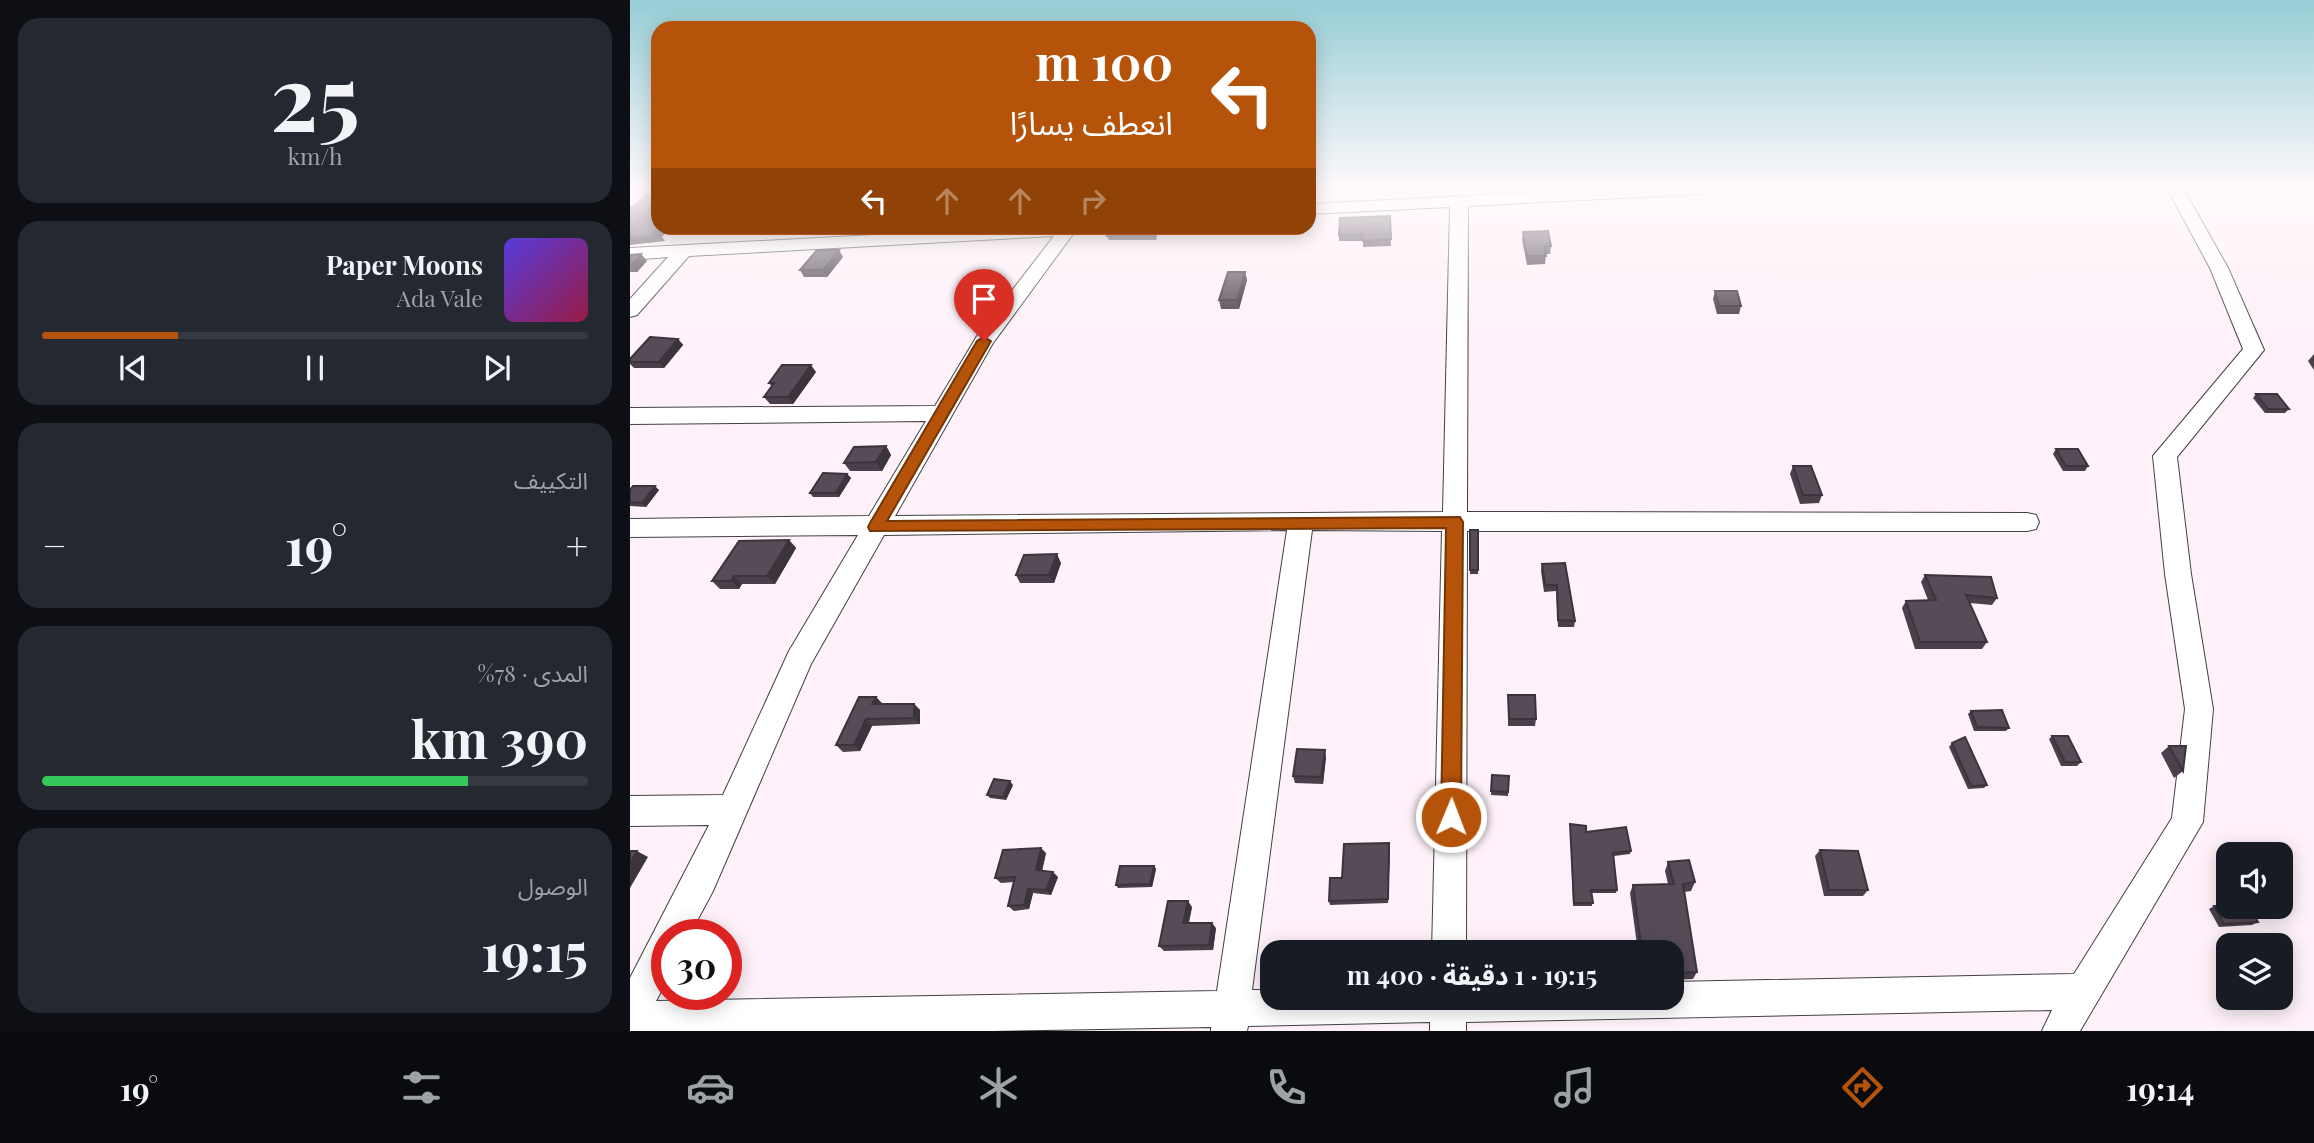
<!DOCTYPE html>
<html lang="ar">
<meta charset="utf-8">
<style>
body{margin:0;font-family:"Playfair Display","Noto Sans Arabic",serif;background:#242831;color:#f1f3f6;direction:rtl;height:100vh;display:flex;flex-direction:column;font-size:26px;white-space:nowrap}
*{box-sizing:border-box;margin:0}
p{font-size:23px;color:#9ea1a6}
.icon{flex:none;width:38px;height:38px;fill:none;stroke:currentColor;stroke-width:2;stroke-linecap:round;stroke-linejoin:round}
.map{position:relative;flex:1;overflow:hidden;direction:ltr}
.panel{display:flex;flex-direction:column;gap:18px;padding:18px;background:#0d0f14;width:630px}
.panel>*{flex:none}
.hud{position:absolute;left:21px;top:21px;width:665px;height:214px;border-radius:21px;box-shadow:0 4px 18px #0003;direction:rtl;background:#b45309;color:#fff;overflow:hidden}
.controls{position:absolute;left:1586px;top:842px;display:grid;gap:14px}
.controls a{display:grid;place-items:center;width:77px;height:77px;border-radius:14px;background:#171b24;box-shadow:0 4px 18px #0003;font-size:35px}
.speed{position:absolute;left:21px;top:919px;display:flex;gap:14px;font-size:35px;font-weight:700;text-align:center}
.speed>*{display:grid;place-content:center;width:91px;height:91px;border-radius:50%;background:#171b24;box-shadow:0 4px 18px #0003;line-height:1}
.speed .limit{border:10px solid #d22;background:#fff;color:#111}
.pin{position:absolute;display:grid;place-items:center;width:60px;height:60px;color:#fff;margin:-72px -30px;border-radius:50% 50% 50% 0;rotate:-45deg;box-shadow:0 0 7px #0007}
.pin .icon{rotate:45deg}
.me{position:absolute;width:77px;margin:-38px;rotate:1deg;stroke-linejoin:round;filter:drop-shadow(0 0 5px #0008)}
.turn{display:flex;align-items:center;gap:24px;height:147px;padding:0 28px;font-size:32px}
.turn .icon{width:91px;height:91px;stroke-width:2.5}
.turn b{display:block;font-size:49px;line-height:60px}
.lanes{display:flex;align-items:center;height:66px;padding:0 28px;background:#0003;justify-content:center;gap:35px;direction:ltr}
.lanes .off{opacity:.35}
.big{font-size:52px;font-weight:700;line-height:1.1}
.panel .card{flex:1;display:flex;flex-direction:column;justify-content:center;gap:10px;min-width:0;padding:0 24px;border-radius:21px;background:#242831}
.panel .dial{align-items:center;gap:0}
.dial b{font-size:91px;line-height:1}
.song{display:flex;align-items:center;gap:21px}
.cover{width:84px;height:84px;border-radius:10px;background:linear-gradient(135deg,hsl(250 70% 55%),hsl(340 70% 35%))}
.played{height:7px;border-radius:4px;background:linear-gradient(90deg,#b45309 25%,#363941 25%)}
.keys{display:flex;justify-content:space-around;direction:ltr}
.heat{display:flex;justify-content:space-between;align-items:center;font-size:38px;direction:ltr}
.charge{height:10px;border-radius:5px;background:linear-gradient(90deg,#34c759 78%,#363941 0)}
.trip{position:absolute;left:630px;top:940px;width:424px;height:70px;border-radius:21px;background:#171b24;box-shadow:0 4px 18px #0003;font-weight:700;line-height:70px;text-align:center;direction:rtl}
.tab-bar{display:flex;height:112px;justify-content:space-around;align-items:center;background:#090b0e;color:#9ea1a6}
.tab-bar .icon{width:49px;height:49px}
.tab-bar .on{color:#b45309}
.tab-bar b{font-size:32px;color:#f1f3f6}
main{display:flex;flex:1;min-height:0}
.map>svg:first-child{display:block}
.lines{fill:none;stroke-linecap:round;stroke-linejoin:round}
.minor-casing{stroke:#424242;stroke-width:2}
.minor{fill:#fff;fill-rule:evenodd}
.wall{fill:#4a404b}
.shaded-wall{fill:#3c343d}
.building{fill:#564b57;stroke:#3c343d;stroke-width:2}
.route{fill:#b45309;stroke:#753606;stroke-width:2}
</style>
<main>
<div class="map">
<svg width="1684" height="1031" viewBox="0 0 1684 1031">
<rect width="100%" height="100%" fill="#fef1f9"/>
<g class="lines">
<g class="minor-casing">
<path id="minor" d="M995 188H1096L1088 193 838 206 837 512 1397 513 1406 515 1409 522 1406 529 1397 531H837L836 952H802L812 531 682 530 622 990H642V998H1041V982L1444 974 1542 818 1555 709 1535 574 1523 456 1613 349 1580 268 1537 188H1553L1598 268 1634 350 1547 457 1561 574 1583 709 1573 822 1450 1031H1412L1422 1010 836 1022V1031H800V1022L618 1026 617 1031H581V1027L362 1031H0V978L79 825 0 826V796L93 795 159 651 228 535 0 537V519L239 516 296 421 0 424V408L305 406 347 336 424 236 59 256 7 315 0 317V299L38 257 0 260V248L375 228H471L468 232 443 234 363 343 265 516 813 512 820 207 679 214V204ZM657 530 587 991 26 1001 37 981V934H60L83 891 181 664 254 535Z"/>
</g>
<use href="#minor" class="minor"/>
</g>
<g class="wall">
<polygon points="760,216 761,246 733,247 733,241 709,241 709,235"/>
<polygon points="528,228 526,240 479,240 477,236"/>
<polygon points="893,232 921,246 920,254 916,254 915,264 897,265 892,240"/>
<polygon points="11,254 17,261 7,272 0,272 0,255"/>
<polygon points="213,257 197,277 174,277 170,270"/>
<polygon points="615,272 617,280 609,309 591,309 589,300"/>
<polygon points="1085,291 1111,306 1109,314 1087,314 1083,299"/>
<polygon points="48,339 53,345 34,368 4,368 0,364 0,359"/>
<polygon points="1684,354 1684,370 1678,361"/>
<polygon points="186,372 163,404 140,404 134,397 142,387 139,383"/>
<polygon points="1626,394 1659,409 1655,413 1635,413 1623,398"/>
<polygon points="256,446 261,455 252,471 220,471 214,463"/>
<polygon points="1426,449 1458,466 1455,471 1433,471 1423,454"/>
<polygon points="1163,466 1192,495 1189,503 1170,504 1160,474"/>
<polygon points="217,474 221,478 209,497 183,497 180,493"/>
<polygon points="0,490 29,490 16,507 0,506"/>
<rect x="840" y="530" width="8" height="44"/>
<polygon points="159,540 166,548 145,584 112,584 109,589 90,589 82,581"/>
<polygon points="431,563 424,583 390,583 386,575"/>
<polygon points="935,563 945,621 944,627 928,627 926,591 914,592 911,571 912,564"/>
<polygon points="1295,575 1367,598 1362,605 1340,603 1357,642 1352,649 1285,649 1272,608 1276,601 1298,600 1291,582"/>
<polygon points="878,695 906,719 905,726 878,726"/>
<polygon points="246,697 252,704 284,704 290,710 290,724 242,726 230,751 213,752 206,745"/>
<polygon points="1341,711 1379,728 1376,731 1344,731 1338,714"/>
<polygon points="1422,736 1451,762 1447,766 1431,766 1419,739"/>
<polygon points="1322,743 1357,785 1354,788 1338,789 1319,747"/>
<polygon points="1539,746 1553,771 1544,778 1531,753"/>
<polygon points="696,757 693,784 665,783 663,776"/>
<polygon points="862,775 879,776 878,796 861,795"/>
<polygon points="383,785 376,800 360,798 357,795"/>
<polygon points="940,824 1001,851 1000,854 984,856 987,890 986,893 962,893 962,906 943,906"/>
<polygon points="759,843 760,848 758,903 700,905 699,901 712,878"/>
<polygon points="1190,850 1238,890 1233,896 1194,896 1185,856"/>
<polygon points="416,853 412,871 428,877 421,895 403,893 399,909 384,911 378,906 384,882 371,883 365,878"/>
<polygon points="1038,862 1065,882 1061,891 1054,892 1067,972 1063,979 1043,980 1042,989 1041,991 1041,952 1008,952 1000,893 1003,885 1038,884 1035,871"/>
<polygon points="524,866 526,869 522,887 488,888 486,885"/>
<polygon points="1584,906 1628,922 1622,925 1589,927 1579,909"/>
<polygon points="562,907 559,923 586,928 583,950 534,951 529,946"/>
</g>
<g class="shaded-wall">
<polygon points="29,228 40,228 32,237 35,241 0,245 0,238 22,235"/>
<polygon points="526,228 528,228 526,240 524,236"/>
<polygon points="209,250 213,257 197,277 193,270"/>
<polygon points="11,254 17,261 7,272 2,265"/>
<polygon points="615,272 617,280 609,309 607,300"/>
<polygon points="48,339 53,345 34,368 29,362"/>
<polygon points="181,365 186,372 163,404 158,397"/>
<polygon points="256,446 261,455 252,471 246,462"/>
<polygon points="217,474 221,478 209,497 206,493"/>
<polygon points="25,486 29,490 16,507 12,503"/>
<polygon points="159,540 166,548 145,584 137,576"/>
<polygon points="427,554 431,563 424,583 419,575"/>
<polygon points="104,576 112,584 109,589 101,581"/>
<polygon points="246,697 252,703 249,711 242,704"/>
<polygon points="284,704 290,710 290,724 284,718"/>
<polygon points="236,719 242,726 230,751 224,745"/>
<polygon points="695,750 696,757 693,784 691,777"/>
<polygon points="380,781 383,785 376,800 373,797"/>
<polygon points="759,843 760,848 758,903 758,899"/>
<polygon points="411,848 416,853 411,875 406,870"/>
<polygon points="7,851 18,857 0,888 0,863"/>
<polygon points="524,866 526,869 522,887 520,884"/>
<polygon points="423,872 428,877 421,895 416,890"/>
<polygon points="398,889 403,893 399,909 394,905"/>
<polygon points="558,901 562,907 557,928 553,923"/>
<polygon points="582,923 586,928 583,950 579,945"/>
</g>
<g class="building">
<polygon points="24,188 28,188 28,228 29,228 22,235 30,235 0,238 0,207 3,207"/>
<polygon points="760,216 761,239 733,241 732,234 709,235 710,218"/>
<polygon points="481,228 526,228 524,236 477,236"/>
<polygon points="918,231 921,246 914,246 916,256 897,256 893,232"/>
<polygon points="187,250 209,250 193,270 170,270"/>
<polygon points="11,254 2,265 0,265 0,255"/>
<polygon points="598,272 615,272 607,300 589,300"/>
<polygon points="1085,291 1107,291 1111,306 1089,306"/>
<polygon points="20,337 48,339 29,362 0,362 0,359"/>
<polygon points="152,365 181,365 158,397 134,397 144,383 139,383"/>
<polygon points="1626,394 1647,394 1659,409 1638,409"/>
<polygon points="256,446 246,462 214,463 224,447"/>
<polygon points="1426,449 1448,449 1458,466 1436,466"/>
<polygon points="1163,466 1181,466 1192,495 1173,495"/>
<polygon points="193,473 217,474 206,493 180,493"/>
<polygon points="3,486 25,486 12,503 0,502 0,490"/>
<rect x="840" y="530" width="8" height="40"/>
<polygon points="159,540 137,576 104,576 101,581 82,581 109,541"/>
<polygon points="427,554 419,575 386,575 394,555"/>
<polygon points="935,563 945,621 928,620 927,585 915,585 912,564"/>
<polygon points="1295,575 1361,577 1367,598 1336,595 1357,642 1290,642 1276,601 1306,600"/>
<polygon points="878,695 905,695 906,719 879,719"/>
<polygon points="229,697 246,697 242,704 284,704 284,718 236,719 224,745 206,745"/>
<polygon points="1372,710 1379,728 1347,727 1341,711"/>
<polygon points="1422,736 1438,736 1451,762 1435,762"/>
<polygon points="1335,737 1357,785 1341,786 1322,743"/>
<polygon points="1539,746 1556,746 1553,771"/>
<polygon points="667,749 695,750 691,777 663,776"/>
<polygon points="862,775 879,776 878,792 861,791"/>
<polygon points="364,779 380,781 373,797 357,795"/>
<polygon points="940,824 956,826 956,832 996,827 1001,851 983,853 987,890 961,890 963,903 944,903"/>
<polygon points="759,843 758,899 699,901 700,878 712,878 714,844"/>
<polygon points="411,848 406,870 423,872 416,890 398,889 394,905 378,906 385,877 365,878 373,850"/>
<polygon points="1190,850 1228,851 1238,890 1199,890"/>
<polygon points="0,851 7,851 0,863"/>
<polygon points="1059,860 1065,882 1053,884 1067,972 1043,973 1042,989 1041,989 1041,952 1012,952 1003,885 1044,884 1038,862"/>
<polygon points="490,866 524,866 520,884 486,885"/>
<polygon points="538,901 558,901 553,923 582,923 579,945 529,946"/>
<polygon points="1584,906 1619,906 1628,922 1594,924"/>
</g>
<linearGradient id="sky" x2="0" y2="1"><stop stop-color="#96cdd5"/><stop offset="0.57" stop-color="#fff9fc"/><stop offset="1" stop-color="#fff9fc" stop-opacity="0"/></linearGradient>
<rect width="1684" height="332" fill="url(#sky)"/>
<polygon class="route" points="354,337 361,341 257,521 830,517 833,522 831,817 828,824 821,827 814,824 811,817 816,528 240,531 238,527 240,523 347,341"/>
</svg>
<div class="controls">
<a><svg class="icon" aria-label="sound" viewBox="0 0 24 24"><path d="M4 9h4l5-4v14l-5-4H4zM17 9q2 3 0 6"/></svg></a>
<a><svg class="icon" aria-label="layers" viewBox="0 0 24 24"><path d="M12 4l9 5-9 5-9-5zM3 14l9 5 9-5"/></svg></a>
</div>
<div class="speed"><div class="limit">30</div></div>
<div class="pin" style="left:354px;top:341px;background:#d93025"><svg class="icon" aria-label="arrive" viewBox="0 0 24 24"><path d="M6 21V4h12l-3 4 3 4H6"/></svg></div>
<svg class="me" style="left:821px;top:817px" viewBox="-20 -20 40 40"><circle r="17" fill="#b45309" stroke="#fff" stroke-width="3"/><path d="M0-11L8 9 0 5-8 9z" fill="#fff"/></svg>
<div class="trip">19:15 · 1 دقيقة · 400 m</div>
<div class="hud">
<div class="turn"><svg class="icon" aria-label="left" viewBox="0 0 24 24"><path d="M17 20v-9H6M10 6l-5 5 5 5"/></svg><div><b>100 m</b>انعطف يسارًا</div></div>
<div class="lanes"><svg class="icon" aria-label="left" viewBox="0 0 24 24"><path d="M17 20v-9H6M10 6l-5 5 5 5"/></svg><svg class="icon off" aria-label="ahead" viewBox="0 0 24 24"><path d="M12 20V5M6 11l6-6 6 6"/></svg><svg class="icon off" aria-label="ahead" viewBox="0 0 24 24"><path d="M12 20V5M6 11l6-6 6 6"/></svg><svg class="icon off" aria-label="right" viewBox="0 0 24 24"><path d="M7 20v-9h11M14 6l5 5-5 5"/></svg></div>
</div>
</div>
<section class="panel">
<div class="card dial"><b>25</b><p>km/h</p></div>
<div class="card">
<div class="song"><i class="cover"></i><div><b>Paper Moons</b><p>Ada Vale</p></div></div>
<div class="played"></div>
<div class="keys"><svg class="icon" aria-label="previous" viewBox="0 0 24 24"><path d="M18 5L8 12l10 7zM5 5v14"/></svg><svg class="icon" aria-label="pause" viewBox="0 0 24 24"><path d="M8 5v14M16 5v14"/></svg><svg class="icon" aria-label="next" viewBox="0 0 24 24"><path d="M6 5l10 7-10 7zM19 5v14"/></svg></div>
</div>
<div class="card"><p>التكييف</p>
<div class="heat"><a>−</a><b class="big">19°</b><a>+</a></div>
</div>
<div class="card"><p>المدى · 78%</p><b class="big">390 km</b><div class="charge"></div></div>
<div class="card"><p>الوصول</p><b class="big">19:15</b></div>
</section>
</main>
<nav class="tab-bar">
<b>19:14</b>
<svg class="icon on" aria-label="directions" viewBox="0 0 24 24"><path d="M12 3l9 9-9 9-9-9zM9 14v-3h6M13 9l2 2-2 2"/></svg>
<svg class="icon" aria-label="music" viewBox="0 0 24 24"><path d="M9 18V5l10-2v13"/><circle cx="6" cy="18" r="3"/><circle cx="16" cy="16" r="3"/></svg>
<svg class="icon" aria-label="phone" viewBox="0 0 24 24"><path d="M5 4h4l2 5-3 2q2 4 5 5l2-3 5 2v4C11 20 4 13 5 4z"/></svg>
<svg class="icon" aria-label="climate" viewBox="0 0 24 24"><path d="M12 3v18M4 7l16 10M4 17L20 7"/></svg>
<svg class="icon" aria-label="car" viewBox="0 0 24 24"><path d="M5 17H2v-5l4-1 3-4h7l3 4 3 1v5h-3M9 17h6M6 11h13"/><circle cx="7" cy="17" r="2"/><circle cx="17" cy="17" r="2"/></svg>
<svg class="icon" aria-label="filters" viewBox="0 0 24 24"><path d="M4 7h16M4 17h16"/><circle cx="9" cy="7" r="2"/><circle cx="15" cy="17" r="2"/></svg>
<b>19°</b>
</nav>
